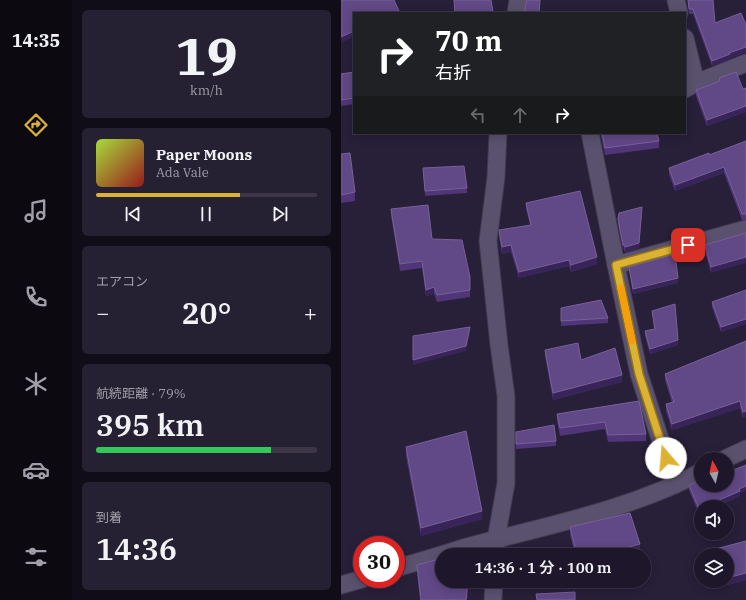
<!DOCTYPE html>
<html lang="ja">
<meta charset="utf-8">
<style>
body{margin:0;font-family:"IBM Plex Serif","Noto Sans JP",serif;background:#262033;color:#f1f3f6;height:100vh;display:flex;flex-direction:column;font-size:15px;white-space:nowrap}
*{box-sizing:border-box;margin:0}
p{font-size:13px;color:#a19fa9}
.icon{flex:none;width:22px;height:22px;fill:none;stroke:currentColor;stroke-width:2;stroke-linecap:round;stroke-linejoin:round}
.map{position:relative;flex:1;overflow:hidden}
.details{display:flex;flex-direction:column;gap:10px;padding:10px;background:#100d18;width:269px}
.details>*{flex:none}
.banner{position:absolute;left:12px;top:12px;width:333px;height:122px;border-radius:0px;box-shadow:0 2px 10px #0003,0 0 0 1px #3c3647;background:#202124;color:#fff;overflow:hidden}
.needle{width:26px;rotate:352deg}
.fabs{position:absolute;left:353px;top:452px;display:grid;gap:8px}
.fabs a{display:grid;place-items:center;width:40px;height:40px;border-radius:50%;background:#1e172b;box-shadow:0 2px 10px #0003,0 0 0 1px #3c3647;font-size:20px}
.speed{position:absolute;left:12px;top:536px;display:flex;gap:8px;font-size:20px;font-weight:700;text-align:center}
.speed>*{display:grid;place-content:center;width:52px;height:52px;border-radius:50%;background:#1e172b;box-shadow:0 2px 10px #0003,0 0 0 1px #3c3647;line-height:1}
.speed .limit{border:6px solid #d22;background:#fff;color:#111}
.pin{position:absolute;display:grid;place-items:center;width:34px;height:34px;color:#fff;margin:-17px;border-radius:8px;box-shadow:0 2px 6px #0006}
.me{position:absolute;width:44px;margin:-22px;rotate:342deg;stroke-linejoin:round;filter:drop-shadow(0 0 3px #0008)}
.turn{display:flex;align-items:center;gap:14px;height:84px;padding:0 16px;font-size:18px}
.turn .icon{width:52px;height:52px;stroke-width:2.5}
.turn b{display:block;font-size:28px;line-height:34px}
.lanes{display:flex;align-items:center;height:38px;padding:0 16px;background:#0003;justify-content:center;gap:20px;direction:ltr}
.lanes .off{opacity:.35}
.big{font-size:30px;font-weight:600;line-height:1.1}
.details .widget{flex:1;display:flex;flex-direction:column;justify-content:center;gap:6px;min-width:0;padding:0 14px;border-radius:6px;background:#262033}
.details .dial{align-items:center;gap:0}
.dial b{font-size:52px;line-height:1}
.song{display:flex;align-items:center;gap:12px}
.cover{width:48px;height:48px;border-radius:6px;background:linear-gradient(135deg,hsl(80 70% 55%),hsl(0 70% 35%))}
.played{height:4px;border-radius:2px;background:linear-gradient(90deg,#dcb233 65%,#3c3647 65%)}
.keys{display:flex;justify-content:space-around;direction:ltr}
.heat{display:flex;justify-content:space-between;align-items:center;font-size:22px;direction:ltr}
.charge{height:6px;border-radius:3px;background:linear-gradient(90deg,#34c759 79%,#3c3647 0)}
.trip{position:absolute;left:94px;top:548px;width:216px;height:40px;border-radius:20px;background:#1e172b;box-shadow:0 2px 10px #0003,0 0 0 1px #3c3647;font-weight:600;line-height:40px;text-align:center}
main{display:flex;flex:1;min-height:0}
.tabs{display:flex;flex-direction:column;width:72px;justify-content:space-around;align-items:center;background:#0c0911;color:#a19fa9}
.tabs .icon{width:28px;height:28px}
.tabs .current{color:#dcb233}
.tabs b{font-size:18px;color:#f1f3f6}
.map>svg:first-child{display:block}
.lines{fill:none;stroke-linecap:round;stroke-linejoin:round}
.minor-casing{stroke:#41394f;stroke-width:19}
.minor{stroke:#5a516e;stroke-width:17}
.wall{fill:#503578}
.shaded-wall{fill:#392459}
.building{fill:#614886;stroke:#776198}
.route-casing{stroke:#8f7421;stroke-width:10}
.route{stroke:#dcb233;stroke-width:7}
.slow{stroke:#f59e0b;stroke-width:7}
</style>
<main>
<nav class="tabs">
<b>14:35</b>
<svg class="icon current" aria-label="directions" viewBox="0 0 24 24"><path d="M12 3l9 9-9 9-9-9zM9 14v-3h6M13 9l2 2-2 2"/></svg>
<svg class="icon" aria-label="music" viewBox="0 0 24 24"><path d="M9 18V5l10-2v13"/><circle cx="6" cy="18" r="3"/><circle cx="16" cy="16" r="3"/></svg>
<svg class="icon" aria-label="phone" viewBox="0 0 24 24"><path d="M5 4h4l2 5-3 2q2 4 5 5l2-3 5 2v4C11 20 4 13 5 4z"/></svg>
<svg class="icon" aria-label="climate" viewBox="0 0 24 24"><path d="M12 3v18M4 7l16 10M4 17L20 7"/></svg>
<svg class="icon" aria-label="car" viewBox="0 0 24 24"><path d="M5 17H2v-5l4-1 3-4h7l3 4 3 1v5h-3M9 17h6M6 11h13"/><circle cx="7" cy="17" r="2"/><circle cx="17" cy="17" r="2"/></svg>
<svg class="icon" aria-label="filters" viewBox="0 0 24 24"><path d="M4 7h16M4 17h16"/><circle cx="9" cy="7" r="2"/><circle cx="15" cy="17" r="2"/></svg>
</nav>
<section class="details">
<div class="widget dial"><b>19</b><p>km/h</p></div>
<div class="widget">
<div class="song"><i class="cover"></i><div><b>Paper Moons</b><p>Ada Vale</p></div></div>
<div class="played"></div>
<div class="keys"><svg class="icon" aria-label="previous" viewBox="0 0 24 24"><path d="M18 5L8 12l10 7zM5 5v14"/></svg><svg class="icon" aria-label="pause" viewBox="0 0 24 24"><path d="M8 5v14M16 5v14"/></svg><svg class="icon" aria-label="next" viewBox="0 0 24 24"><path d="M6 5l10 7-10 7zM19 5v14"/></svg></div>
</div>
<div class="widget"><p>エアコン</p>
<div class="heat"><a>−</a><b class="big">20°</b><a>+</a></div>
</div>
<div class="widget"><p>航続距離 · 79%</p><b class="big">395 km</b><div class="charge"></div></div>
<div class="widget"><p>到着</p><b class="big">14:36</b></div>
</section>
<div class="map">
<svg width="405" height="600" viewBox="0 0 405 600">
<rect width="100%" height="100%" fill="#281f39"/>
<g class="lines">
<g class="minor-casing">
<g id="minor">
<polyline points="335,0 338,13"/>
<polyline points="175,13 177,0"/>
<polyline points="344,38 355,83"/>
<polyline points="344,89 355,83 405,63"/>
<polyline points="249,133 275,265"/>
<polyline points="384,459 405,449"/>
<polyline points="334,485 298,374 275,265 405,229"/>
<polyline points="154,555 155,540 165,483 165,396 158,345 147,241 155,177 157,133"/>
<path d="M55 568C77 562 100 555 122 548 203 526 286 511 360 472"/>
<polyline points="0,585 21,579"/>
<polyline points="152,600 153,581"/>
</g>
</g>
<use href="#minor" class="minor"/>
</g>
<g class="wall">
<polygon points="347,0 372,0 374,23 405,25 405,52 389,58 389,59 371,66 352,14 348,14"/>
<polygon points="13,72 13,104 0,106 0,74"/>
<polygon points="378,78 402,89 405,88 405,112 366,126 355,96 355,90 378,81"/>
<polygon points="260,133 316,133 318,141 318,148 264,155 260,136"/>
<polygon points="405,141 405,220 401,220 383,173 334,191 328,174 328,168 368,155"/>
<polygon points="0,154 14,192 14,201 0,203"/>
<polygon points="82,168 126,188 126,193 84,196"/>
<polygon points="185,203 256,264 230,272 228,266 178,278 170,252 161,254 158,236 158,230 189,225 185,209"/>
<polygon points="50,209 91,239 129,277 129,297 96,302 93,294 85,296 81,268 59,271 50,216"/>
<polygon points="301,212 298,248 284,252 283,250 282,250 277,224 277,219"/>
<polygon points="405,233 370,273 364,251 364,245"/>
<polygon points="288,267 337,283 292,294 288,272"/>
<polygon points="405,290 405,324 380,332 371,307 371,302"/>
<polygon points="220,308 267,318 267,323 220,326"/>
<polygon points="311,311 337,345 309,354 304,336 304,331 313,329"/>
<polygon points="405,341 405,417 402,418 399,408 331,430 325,411 325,404 331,403 324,380 324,374"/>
<polygon points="204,350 240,360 281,382 212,400 204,356"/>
<polygon points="298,401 305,434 305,441 267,442 264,429 219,436 216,421 216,414"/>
<polygon points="175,432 215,441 215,446 175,449"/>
<polygon points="65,447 141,519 80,536 65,456"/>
<polygon points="390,471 399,493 399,496 358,514 348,490 348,485"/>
<polygon points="229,527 299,551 285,555 234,555 229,534"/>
<polygon points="405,541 405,580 375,588 373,581 386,581 386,555 367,555 367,551"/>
<polygon points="76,565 128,581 126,600 79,600 76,572"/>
</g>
<g class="shaded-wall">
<polygon points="13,31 13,37 0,43 0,37"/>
<polygon points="405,47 405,52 389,58 389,59 371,66 371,61 388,53"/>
<polygon points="405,106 405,112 366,126 366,120"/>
<polygon points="383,167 383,173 334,191 334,185"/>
<polygon points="301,207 298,248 284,252 284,247"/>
<polygon points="170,245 170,252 161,254 161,247"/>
<rect x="282" y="245" width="1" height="5"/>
<polygon points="256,257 256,264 230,272 230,265"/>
<polygon points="405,257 405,263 370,273 370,267"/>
<polygon points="228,260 228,266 178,278 178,272"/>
<polygon points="337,278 337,283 292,294 292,289"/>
<polygon points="93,287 93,294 85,296 85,290"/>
<polygon points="405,319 405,324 380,332 380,327"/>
<polygon points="129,327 129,332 125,351 72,365 72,360"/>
<polygon points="337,340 337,345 309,354 309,349"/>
<polygon points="281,375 281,382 212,400 212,393"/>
<polygon points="399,401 399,408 331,430 331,424"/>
<polygon points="405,411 405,417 402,418 402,412"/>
<polygon points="405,486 405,491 399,493 399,496 374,507 362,507 398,489"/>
<polygon points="360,508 360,513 358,514 358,509"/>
<polygon points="141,511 141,519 80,536 80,528"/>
<polygon points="299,544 299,551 285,555 259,555"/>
<polygon points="405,573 405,580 375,588 375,581 386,581 386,578"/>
<polygon points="127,581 128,581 126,600 125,600"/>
</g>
<g class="building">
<polygon points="0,0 53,0 58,11 53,13 13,13 13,31 0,37"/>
<polygon points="113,0 150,0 152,12 146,13 114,13"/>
<polygon points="186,0 199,0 198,13 183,13"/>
<polygon points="347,0 372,0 374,23 400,13 405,25 405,47 388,53 389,54 371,61 352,9 348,9"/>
<polygon points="13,72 13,98 0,100 0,74"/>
<polygon points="395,72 402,89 405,88 405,106 366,120 355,90 379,81 378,78"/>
<polygon points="261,133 316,133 318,141 264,148"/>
<polygon points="405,141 405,214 401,214 383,167 334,185 328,168 368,153 368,155"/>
<polygon points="9,153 14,192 0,195 0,154"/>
<polygon points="123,166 126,188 84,191 82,168"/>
<polygon points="239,191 256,257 230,265 228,260 178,272 170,245 161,247 158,230 190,225 185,203"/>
<polygon points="87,205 91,239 121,240 129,277 129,290 96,295 93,287 85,290 81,261 59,264 50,209"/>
<polygon points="301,207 298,243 284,247 283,245 282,245 277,219 278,213"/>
<polygon points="405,233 405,257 370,267 364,245"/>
<polygon points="334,254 337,278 292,289 288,267"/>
<polygon points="405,290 405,319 380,327 371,302"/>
<polygon points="260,300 267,318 220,321 220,308"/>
<polygon points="334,304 337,340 309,349 304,331 314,329 311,311"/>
<polygon points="129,327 125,346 72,360 72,336"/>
<polygon points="405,341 405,411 402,412 399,401 331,424 325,404 333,402 324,374"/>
<polygon points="237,343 240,360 274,348 281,375 212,393 204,350"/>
<polygon points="298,401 305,434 267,435 264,422 219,428 216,414"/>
<polygon points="213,425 215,441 175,444 175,432"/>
<polygon points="125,431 141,511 80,528 65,447"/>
<polygon points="405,465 405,486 398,489 399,491 362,507 360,507 360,508 358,509 348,485 360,480 360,485 386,485 386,469 389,468 390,471"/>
<polygon points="289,513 299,544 259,555 236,555 229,527"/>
<polygon points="405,541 405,573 386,578 386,555 368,555 367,551"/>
<polygon points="131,549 130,555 111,555"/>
<polygon points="101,558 101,581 127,581 125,600 80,600 76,565"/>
<polygon points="234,592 234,600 196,600 195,594"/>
</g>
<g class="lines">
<g class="route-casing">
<polyline id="route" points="325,458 298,374 275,265 347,245"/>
</g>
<use href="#route" class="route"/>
<polyline class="slow" points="280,288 291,341"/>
</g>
</svg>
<div class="fabs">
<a><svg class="needle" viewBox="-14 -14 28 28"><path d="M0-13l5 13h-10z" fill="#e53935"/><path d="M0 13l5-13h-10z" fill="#a19fa9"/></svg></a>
<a><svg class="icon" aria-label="sound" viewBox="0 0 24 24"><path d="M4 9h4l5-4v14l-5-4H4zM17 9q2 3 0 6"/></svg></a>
<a><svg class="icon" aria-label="layers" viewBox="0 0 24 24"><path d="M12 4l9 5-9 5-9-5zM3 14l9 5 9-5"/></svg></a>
</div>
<div class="speed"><div class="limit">30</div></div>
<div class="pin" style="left:347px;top:245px;background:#d93025"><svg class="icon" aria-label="arrive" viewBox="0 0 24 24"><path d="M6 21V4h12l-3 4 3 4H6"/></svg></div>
<svg class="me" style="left:325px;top:458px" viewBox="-20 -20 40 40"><circle r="19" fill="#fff"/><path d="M0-13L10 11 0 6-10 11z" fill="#dcb233"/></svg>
<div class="trip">14:36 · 1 分 · 100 m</div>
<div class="banner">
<div class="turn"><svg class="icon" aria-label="right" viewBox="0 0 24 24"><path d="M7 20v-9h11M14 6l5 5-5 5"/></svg><div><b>70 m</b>右折</div></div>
<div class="lanes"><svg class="icon off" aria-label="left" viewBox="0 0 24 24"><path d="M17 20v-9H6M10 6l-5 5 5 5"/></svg><svg class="icon off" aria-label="ahead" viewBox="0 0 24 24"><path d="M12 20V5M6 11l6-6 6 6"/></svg><svg class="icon" aria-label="right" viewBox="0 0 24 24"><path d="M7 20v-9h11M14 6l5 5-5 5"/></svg></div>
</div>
</div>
</main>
